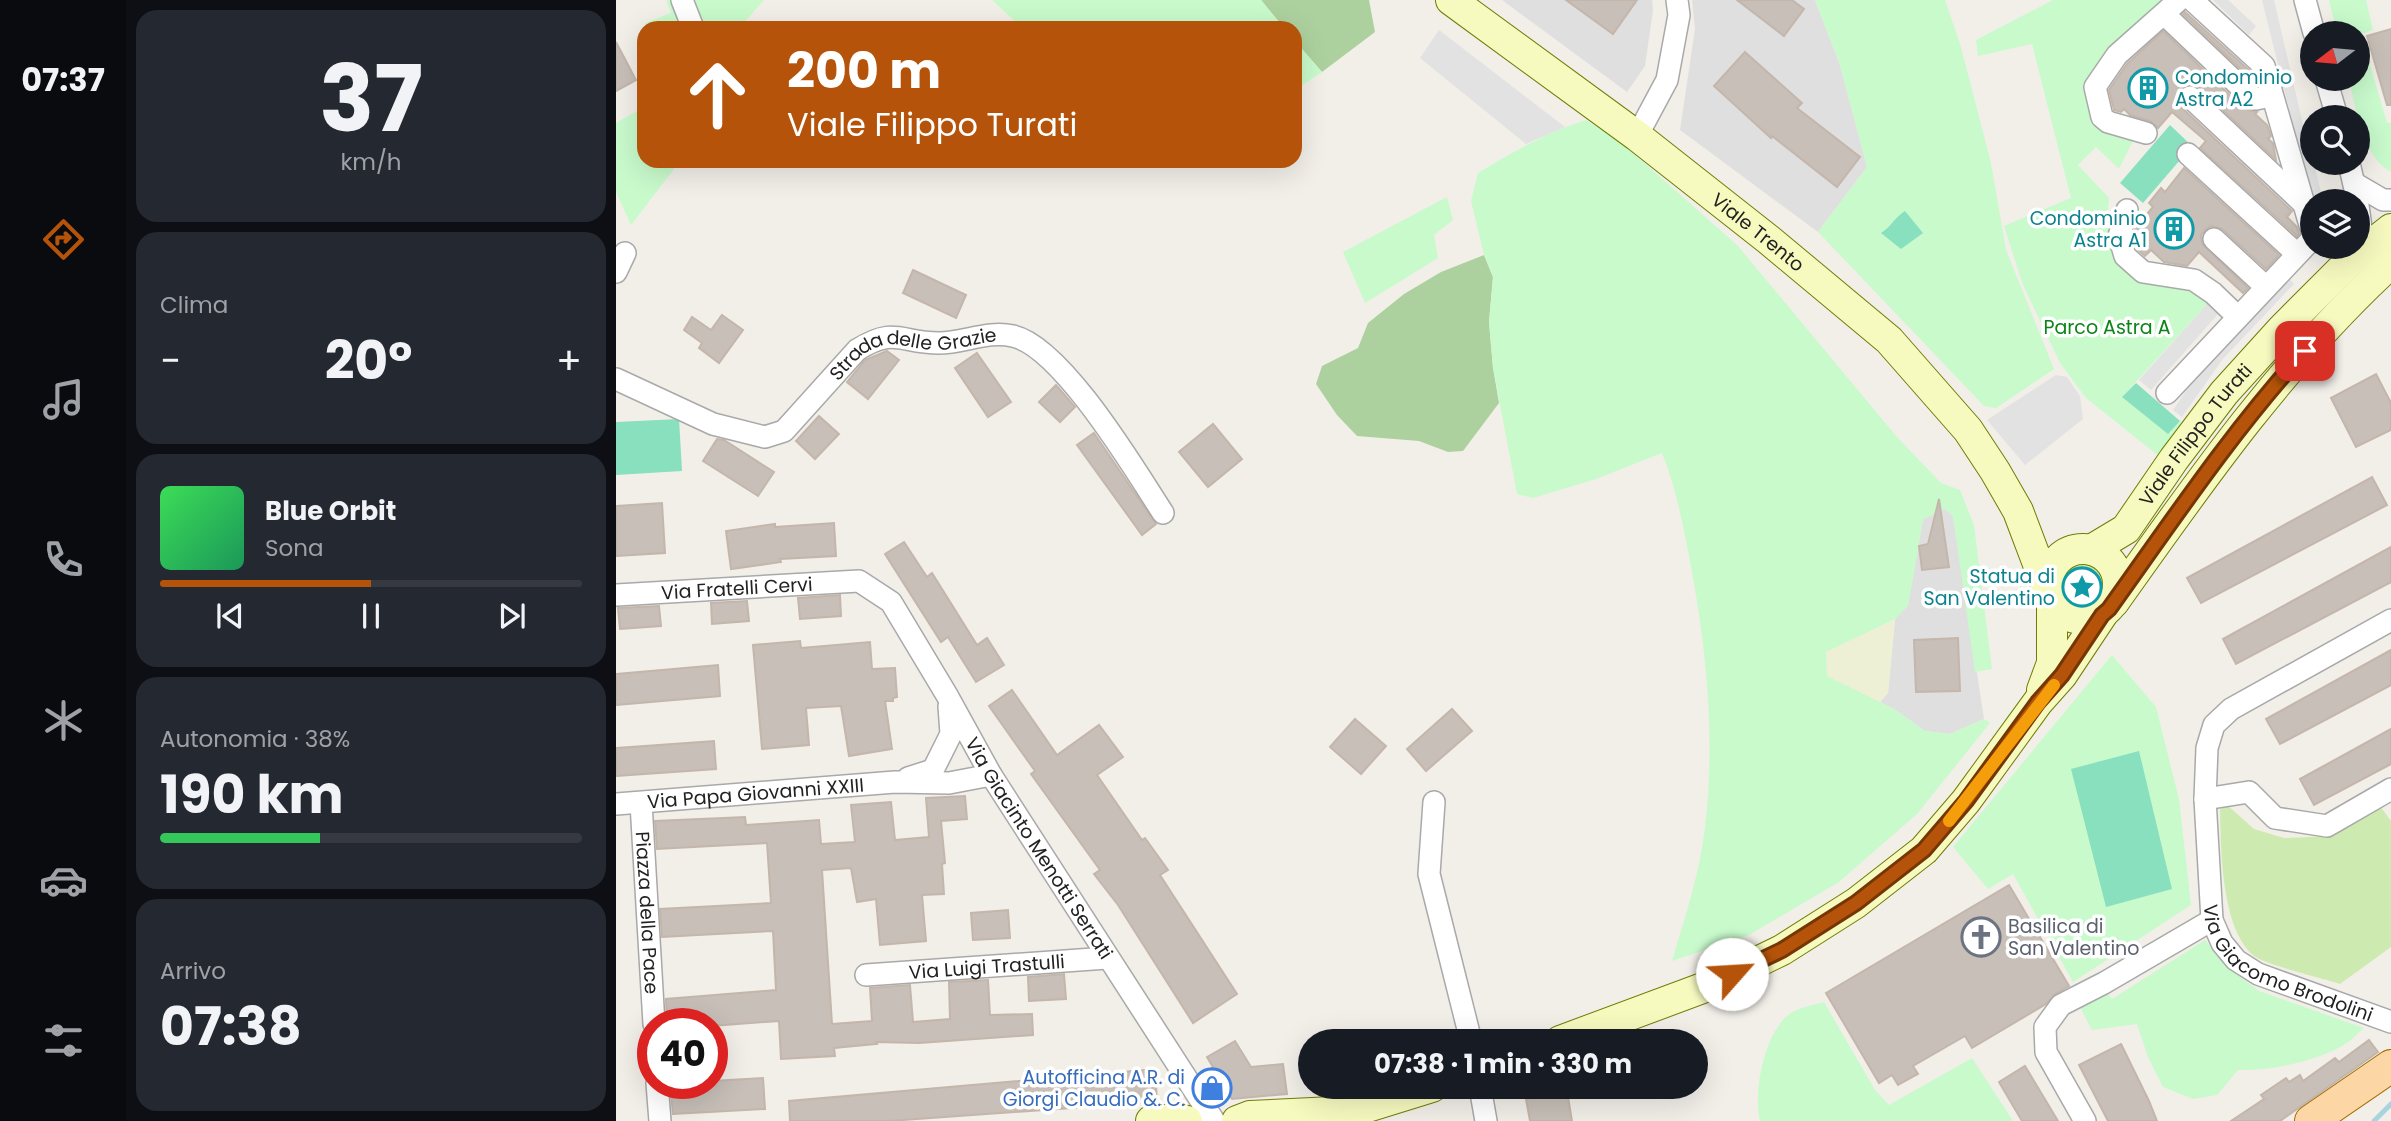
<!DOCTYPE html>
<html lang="it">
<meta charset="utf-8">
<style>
body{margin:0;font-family:Poppins,sans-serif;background:#242831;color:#f1f3f6;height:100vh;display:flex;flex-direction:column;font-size:26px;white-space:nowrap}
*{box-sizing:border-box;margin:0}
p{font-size:23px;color:#9ea1a6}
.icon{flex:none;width:38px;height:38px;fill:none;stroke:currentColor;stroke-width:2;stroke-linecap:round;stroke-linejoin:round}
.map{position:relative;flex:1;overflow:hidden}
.drawer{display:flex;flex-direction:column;gap:10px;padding:10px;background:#0d0f14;width:490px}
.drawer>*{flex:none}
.guide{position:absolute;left:21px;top:21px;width:665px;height:147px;border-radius:21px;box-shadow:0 7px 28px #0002;background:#b45309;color:#fff;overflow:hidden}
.needle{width:46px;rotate:254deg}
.controls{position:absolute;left:1684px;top:21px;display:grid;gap:14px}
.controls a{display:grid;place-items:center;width:70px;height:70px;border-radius:50%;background:#171b24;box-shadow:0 7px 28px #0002;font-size:35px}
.speed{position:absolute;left:21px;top:1008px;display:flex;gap:14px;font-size:35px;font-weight:700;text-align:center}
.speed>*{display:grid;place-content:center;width:91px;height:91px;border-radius:50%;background:#171b24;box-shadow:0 7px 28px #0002;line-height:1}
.speed .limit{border:10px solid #d22;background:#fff;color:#111}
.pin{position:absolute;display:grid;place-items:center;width:60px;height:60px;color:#fff;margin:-30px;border-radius:14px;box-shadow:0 4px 10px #0006}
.me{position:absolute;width:77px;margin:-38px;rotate:64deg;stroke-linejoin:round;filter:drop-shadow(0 0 5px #0008)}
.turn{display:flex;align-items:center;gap:24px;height:147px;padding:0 35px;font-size:32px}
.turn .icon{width:91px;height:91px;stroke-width:2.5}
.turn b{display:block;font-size:49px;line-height:60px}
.big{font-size:52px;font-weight:700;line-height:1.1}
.drawer .tile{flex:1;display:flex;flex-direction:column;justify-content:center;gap:10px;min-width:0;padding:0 24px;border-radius:21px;background:#242831}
.drawer .dial{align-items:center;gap:0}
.dial b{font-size:91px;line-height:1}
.song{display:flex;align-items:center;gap:21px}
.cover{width:84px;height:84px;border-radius:10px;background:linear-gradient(135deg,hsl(130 70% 55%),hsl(150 70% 35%))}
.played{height:7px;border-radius:4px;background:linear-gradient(90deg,#b45309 50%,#363941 50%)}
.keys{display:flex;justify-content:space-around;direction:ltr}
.heat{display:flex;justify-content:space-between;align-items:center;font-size:38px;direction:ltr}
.charge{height:10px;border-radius:5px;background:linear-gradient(90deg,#34c759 38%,#363941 0)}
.trip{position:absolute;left:682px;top:1029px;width:410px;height:70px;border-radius:35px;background:#171b24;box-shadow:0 7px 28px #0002;font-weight:700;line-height:70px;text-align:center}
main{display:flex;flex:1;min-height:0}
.tabs{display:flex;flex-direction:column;width:126px;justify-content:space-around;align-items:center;background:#090b0e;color:#9ea1a6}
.tabs .icon{width:49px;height:49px}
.tabs .selected{color:#b45309}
.tabs b{font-size:32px;color:#f1f3f6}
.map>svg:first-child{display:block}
.residential{fill:#e0dfdf}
.farmland{fill:#eef0d5}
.grass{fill:#cdebb0}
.forest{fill:#add19e}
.park{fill:#c8facc}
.pitch{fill:#88e0be}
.parking{fill:#e2e2e2}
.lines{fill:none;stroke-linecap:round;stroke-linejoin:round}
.stream{stroke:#aad3df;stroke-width:5}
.building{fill:#c7bfb8;stroke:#c4b6ab;stroke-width:2}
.street-casing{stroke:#a9a9a9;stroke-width:24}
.secondary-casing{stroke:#707d05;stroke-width:32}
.primary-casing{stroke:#a06b00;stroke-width:34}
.street{stroke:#fff;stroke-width:21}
.secondary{stroke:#f7fabf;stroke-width:30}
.primary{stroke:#fcd6a4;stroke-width:32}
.route-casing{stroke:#753606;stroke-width:18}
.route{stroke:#b45309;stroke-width:12}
.slow{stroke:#f59e0b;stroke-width:12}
.labels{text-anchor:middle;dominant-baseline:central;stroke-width:7;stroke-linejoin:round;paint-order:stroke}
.culture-label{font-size:19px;fill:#0d838f;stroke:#fff;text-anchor:end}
.street-label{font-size:19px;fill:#222;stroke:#fff}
.park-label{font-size:19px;fill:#0c8416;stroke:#fff}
.worship-label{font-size:19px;fill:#5b616d;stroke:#fff;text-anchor:start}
.shop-label{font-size:19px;fill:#366cbe;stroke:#fff;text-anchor:end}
</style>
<main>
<nav class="tabs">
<b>07:37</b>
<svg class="icon selected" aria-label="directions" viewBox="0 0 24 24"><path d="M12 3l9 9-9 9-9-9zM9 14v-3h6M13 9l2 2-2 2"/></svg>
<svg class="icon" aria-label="music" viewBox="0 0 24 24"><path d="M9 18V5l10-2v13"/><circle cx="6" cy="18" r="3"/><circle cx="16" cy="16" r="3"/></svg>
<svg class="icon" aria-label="phone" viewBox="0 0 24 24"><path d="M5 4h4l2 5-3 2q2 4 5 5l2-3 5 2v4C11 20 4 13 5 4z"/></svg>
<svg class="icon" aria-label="climate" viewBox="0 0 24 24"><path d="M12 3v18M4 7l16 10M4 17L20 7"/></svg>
<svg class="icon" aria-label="car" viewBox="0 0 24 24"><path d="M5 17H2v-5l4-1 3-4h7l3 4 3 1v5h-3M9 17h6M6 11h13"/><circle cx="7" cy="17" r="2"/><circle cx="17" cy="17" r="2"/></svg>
<svg class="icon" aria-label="filters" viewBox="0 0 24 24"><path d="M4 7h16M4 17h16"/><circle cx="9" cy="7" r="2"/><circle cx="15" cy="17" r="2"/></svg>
</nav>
<section class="drawer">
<div class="tile dial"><b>37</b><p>km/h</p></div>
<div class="tile"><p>Clima</p>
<div class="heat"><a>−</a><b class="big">20°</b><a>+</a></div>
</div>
<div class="tile">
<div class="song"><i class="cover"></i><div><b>Blue Orbit</b><p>Sona</p></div></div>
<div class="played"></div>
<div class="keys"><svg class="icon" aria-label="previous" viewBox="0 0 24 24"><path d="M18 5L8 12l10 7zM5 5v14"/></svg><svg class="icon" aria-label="pause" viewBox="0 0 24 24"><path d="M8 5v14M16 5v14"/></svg><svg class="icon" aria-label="next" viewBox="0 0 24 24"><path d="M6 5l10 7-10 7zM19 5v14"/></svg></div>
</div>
<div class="tile"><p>Autonomia · 38%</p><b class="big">190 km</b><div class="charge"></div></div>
<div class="tile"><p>Arrivo</p><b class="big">07:38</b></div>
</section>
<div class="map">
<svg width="1775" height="1121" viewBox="0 0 1775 1121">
<rect width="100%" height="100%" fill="#f2efe9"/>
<g class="residential">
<polygon points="886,0 1036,0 1037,10 1029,66 1011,92"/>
<polygon points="1076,0 1199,0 1224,65 1251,167 1202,232 1064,130 1079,29"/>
<polygon points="1329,509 1337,516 1368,719 1334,734 1309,731 1278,709 1264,702 1272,693 1279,619 1292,605 1307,519"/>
</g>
<polygon class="farmland" points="1279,619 1272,693 1264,702 1211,676 1210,652"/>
<g class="grass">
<path d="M1463 560C1482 560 1494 571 1494 591L1472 613H1464L1449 606 1440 582 1448 567Z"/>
<path d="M1610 804 1638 829 1668 838 1718 836 1764 806 1775 821V947L1724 984C1706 978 1649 965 1637 955 1605 927 1605 849 1604 810Z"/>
</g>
<g class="forest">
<polygon points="645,0 753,0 759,32 706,72 679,41 679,28 668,28"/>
<polygon points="868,255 877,277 873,322 877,368 883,403 847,451 832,452 803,441 741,436 721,415 700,384 706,366 742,348 752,323 788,294 825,272"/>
</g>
<g class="park">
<polygon points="50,0 148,0 123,28 31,28 29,23 55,13"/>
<polygon points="376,0 645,0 668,28 406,28"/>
<polygon points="1199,0 1329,0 1345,47 1375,163 1390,250 1438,369 1380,408 1368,406 1202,232 1251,167 1224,65"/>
<path d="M1437 0H1553L1472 80C1475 123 1474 128 1517 141L1503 169 1480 147 1462 165 1493 198 1491 220 1497 231 1557 287 1580 292 1592 303 1506 397 1552 433 1564 421 1573 427 1549 461 1470 398 1444 363 1407 285 1388 226 1455 198 1416 44 1362 56 1360 40Z"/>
<path d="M1713 0H1750L1757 30 1745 34 1771 123H1775V172C1744 153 1741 112 1733 79H1741V33H1721Z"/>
<polygon points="679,41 706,72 679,90"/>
<polygon points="28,107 28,161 64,161 15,225 0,192 0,123"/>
<path d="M970 120 1007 144 1122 246 1281 437 1325 483 1344 490 1358 525 1376 669 1359 672 1337 516 1329 509 1307 519 1292 606 1279 619 1210 652 1211 676 1278 709 1309 731 1334 734 1368 719 1374 723 1301 814 1223 882 1133 935 1056 961C1069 917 1084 872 1089 827 1100 736 1090 645 1073 556 1066 521 1060 487 1046 453L980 479 917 498 901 494 877 368 873 322 877 277 868 255 855 201 862 173C897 152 931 132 970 120Z"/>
<polygon points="831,197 837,220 818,235 822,258 749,303 727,252"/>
<polygon points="1496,655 1540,707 1563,799 1575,905 1457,982 1397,874 1372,889 1337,847"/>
<path d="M1589 940 1613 969 1643 991 1748 1028C1741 1034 1734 1042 1726 1046 1697 1062 1654 1071 1622 1070L1601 1095 1577 1099 1547 1087 1532 1057 1521 1024 1476 1030 1463 1005 1490 992 1496 999Z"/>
<path d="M1208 1002 1259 1090 1273 1105 1356 1058 1397 1121H1144C1137 1092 1148 1036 1171 1016 1180 1008 1197 1005 1208 1002Z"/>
</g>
<g class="pitch">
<polygon points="1554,125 1576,146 1527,203 1504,183"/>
<path d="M1289 211 1307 233 1285 249 1265 233C1275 227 1279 217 1289 211Z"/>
<polygon points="1520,383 1564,421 1552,434 1506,397"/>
<polygon points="63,419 66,471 0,475 0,422"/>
<polygon points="1523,751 1556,889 1490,907 1455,769"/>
</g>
<g class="parking">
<polygon points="1597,0 1612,0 1640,26 1633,35"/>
<polygon points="1646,0 1658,0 1696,163 1698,163 1707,201 1696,202"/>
<polygon points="823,30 949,127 910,144 804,58"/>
<polygon points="1670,275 1678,284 1606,360 1566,417 1557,410 1594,356"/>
<polygon points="1592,303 1602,314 1535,390 1523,380"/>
<polygon points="1440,375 1451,377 1464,396 1467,419 1409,465 1371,420"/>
</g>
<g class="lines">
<polyline class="stream" points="1758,1121 1775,1104"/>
</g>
<g class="building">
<polygon points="950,0 1021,0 997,34"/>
<polygon points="1121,0 1176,0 1188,9 1168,36"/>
<polygon points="1569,12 1636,73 1636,80 1567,14"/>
<polygon points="1775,29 1775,105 1771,105 1751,36"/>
<polygon points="1547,31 1623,104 1633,110 1641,112 1639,114 1651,125 1655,136 1652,139 1657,143 1660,160 1582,87 1570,85 1561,93 1561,100 1565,107 1676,211 1671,217 1681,227 1683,234 1681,236 1584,148 1590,141 1556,112 1542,128 1534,121 1514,115 1508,109 1505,112 1498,110 1493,90 1511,64"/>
<polygon points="0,42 20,80 0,91"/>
<polygon points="1129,52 1186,103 1181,108 1244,157 1221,187 1156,136 1155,138 1098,86"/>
<polygon points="1568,168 1663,255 1650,269 1606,229 1595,226 1589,230 1585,235 1586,244 1632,288 1627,293 1583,252 1571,266 1548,262 1535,250 1529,256 1521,249 1518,239 1521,235 1518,232 1520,227 1537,207 1533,203 1545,188 1549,192"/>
<polygon points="297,270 350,295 340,318 287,293"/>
<polygon points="106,315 127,330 103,363 83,348 86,343 68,330 76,317 95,330"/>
<polygon points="271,351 283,360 252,399 231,382 249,360"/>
<polygon points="361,353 395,402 372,417 339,368"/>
<polygon points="1760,374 1775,403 1775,430 1740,447 1715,398"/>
<polygon points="440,385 459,407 444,422 423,402"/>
<polygon points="203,416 223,434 199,459 180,441"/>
<polygon points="597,424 626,459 592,487 563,452"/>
<polygon points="478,433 540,524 526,535 461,445"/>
<polygon points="101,439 108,440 158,472 142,496 87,461"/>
<polygon points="1756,477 1771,505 1585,603 1571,578"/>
<polygon points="1323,499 1333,567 1306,570 1303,546 1312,544"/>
<polygon points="46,503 49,553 0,556 0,506"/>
<polygon points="218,523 220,556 164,559 165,562 115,569 110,531 159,524 159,527"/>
<polygon points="288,542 311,577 316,573 361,645 371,638 388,665 360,682 332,637 325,642 269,554"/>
<polygon points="1775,547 1775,582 1620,664 1607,639"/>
<polygon points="224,595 225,616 184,619 182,598"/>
<polygon points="131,601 133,621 96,624 95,603"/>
<polygon points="43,606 45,626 4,629 2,608"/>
<polygon points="1342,638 1344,691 1300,692 1298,640"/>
<polygon points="184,641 185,648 254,642 256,669 279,668 281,697 277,698 277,701 269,701 276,749 233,756 225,706 190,708 193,745 146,749 137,645"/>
<polygon points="1775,650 1775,685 1664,744 1650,719"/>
<polygon points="102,665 104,696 0,705 0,674"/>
<polygon points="396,690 441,755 483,725 507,757 481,775 526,840 529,838 552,870 544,875 621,994 577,1023 502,905 478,874 484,870 415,774 419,771 373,706"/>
<polygon points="836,709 856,731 810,771 791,749"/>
<polygon points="739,719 770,746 745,774 714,747"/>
<polygon points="1775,729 1775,764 1698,805 1684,779"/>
<polygon points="98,741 100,769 0,776 0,748"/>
<polygon points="349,796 351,819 325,821 329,863 326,864 328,894 306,895 310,941 264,945 260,899 241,902 235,868 206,870 216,1024 256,1021 254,988 294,985 297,1022 334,1019 333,982 372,980 374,1015 416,1014 417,1035 303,1043 260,1042 261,1044 218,1048 219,1056 165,1059 163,1021 96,1026 96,1024 51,1024 50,999 160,990 157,931 46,937 44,909 155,903 151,843 41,849 39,821 129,817 130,825 203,820 205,844 239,842 235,805 275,802 279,840 313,837 310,798"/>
<polygon points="1393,885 1453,986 1439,994 1430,1004 1356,1048 1349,1036 1297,1066 1302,1074 1282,1085 1276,1075 1263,1083 1210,993"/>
<polygon points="392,910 394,938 357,940 355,913"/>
<polygon points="448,974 450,999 413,1001 412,977"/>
<polygon points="1753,1040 1762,1052 1664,1121 1615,1121 1648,1099 1645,1095 1670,1078 1673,1082 1684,1075 1687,1081 1719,1058 1723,1062"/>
<polygon points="619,1041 635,1067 667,1064 671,1094 616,1099 591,1057"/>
<polygon points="1505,1044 1533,1101 1541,1121 1492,1121 1463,1065"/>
<polygon points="1409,1066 1442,1121 1406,1121 1383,1082"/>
<polygon points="539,1069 541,1102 273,1121 174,1121 173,1101"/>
<polygon points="147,1078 149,1109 57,1114 54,1084 96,1083 96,1081"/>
<polygon points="951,1091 956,1121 914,1121 910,1099"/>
</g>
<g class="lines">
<g class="street-casing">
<g id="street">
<polyline points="66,0 77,28"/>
<polyline points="1576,0 1648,66 1696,232"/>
<polyline points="1689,0 1698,33"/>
<polyline points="1548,14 1632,94 1640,99 1650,97 1655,91"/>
<polyline points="1710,79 1721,117"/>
<polyline points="1574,97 1687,203"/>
<polyline points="1530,133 1492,122 1486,117 1479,87 1501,55 1563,0"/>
<polyline points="1021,136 1051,80 1063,15 1061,0"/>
<polyline points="1572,154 1681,254"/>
<polyline points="1733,163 1741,198 1745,228 1741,257"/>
<polyline points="1738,183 1767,200 1775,200"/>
<polyline points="1511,210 1503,236 1509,256 1527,272 1578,280 1597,293 1622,317"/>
<polyline points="1598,239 1650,287"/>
<polyline points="0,272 9,253"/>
<path id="s1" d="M0 379 97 424 149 437 168 431 241 350C279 326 284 343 323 343 348 343 372 330 397 336 446 347 519 470 547 513"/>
<polyline points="1551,393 1696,239"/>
<path id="s2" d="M0 595 243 581 275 602 332 697 375 775 598 1121"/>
<path id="s3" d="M1775 620 1615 709 1598 725 1591 748 1589 799 1596 920 1606 943 1620 960 1642 974 1775 1022"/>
<polyline points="292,778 317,770 335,734 333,706"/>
<polyline points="1589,799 1633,792 1659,818 1711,826 1775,789"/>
<polyline points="818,802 813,874 855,1041"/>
<path id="s4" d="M25 803 38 1024"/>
<path id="s5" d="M0 804 279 782 333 783 375 775"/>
<path id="s6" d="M250 975 491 958"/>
<polyline points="41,1083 44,1121"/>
<polyline points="864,1087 870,1121"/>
<polyline points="1469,1121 1430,1052 1429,1027 1445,1005 1488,983 1596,920"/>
</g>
</g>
<g class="secondary-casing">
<g id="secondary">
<path id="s7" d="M835 0 1021 136 1153 240 1273 340 1352 430 1379 471 1402 511 1433 593"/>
<circle cx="1467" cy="584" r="35"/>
<path id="s8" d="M1475 550 1510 529 1558 459 1608 393 1666 329 1732 263 1775 229"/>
<path d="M1498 602C1583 482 1666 363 1775 263"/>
<polyline points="1426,690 1436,663 1436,601"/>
<polyline points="944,1041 1092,986 1166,950 1240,903 1308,850 1350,801 1422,702 1446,675 1486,615"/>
<polyline points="535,1121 561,1119 571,1121"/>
<polyline points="621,1121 634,1116 717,1112"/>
<polyline points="696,1121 748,1108 816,1087"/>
</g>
</g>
<g class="primary-casing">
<polyline id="primary" points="1695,1121 1775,1066"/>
</g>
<use href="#street" class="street"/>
<use href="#secondary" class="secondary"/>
<use href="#primary" class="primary"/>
</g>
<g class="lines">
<g class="route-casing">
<path id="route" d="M1116 974 1166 950 1240 903 1308 850 1350 801 1422 702 1446 675 1486 615 1493 609C1556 521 1616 431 1689 351"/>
</g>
<use href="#route" class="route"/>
<polyline class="slow" points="1333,821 1438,685"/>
</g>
<defs>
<g id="building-ring" transform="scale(2.0125)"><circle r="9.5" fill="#fff" stroke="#0f9aa8" stroke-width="1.5"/><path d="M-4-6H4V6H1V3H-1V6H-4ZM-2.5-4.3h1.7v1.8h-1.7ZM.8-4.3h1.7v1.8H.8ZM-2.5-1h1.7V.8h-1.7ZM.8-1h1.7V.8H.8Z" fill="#0f9aa8"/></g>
<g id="sight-ring" transform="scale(2.0125)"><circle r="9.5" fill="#fff" stroke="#0f9aa8" stroke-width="1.5"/><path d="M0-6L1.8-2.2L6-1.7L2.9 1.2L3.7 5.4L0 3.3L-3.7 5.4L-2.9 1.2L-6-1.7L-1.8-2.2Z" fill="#0f9aa8"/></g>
<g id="church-ring" transform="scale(2.0125)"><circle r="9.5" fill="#fff" stroke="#6b7280" stroke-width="1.5"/><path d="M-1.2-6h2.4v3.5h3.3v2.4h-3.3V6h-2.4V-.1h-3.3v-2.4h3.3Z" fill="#6b7280"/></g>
<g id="shop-ring" transform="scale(2.0125)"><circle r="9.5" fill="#fff" stroke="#3f7fe0" stroke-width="1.5"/><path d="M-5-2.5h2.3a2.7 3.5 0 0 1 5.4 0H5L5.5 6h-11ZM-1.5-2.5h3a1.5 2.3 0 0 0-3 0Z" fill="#3f7fe0"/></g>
</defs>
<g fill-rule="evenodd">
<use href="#building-ring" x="1532" y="88"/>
<use href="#building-ring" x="1558" y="229"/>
<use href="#sight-ring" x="1466" y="587"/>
<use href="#church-ring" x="1365" y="937"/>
<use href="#shop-ring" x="596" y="1088"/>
</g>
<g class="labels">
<g class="culture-label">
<text x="1559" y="77" text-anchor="start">Condominio<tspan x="1559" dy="22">Astra A2</tspan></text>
<text x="1531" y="218">Condominio<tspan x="1531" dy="22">Astra A1</tspan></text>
<text x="1439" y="576">Statua di<tspan x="1439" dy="22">San Valentino</tspan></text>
</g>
<g class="street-label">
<text stroke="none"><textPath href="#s7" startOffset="385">Viale Trento</textPath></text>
<text stroke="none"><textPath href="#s1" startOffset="343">Strada delle Grazie</textPath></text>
<text stroke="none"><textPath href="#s8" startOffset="158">Viale Filippo Turati</textPath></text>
<text stroke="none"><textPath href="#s2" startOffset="121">Via Fratelli Cervi</textPath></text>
<text stroke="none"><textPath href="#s5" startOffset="140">Via Papa Giovanni XXIII</textPath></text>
<text stroke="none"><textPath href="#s2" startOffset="569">Via Giacinto Menotti Serrati</textPath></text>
<text stroke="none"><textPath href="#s4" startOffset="110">Piazza della Pace</textPath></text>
<text stroke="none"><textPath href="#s3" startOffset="492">Via Giacomo Brodolini</textPath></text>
<text stroke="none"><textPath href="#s6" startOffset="121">Via Luigi Trastulli</textPath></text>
</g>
<g class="park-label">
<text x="1491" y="327">Parco Astra A</text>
</g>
<g class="worship-label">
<text x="1392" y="926">Basilica di<tspan x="1392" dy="22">San Valentino</tspan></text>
</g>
<g class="shop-label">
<text x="569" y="1077">Autofficina A.R. di<tspan x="569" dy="22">Giorgi Claudio &amp;. C.</tspan></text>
</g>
</g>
</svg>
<div class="controls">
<a><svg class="needle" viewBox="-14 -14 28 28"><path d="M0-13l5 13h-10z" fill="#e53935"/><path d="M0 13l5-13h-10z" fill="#9ea1a6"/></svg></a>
<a><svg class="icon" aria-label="search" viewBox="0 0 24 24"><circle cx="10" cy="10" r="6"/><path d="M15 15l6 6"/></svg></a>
<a><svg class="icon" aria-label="layers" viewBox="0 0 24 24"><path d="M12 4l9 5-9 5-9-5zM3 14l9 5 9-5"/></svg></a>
</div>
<div class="speed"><div class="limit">40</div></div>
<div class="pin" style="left:1689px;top:351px;background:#d93025"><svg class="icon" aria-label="arrive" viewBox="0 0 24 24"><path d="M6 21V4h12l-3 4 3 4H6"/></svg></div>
<svg class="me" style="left:1116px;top:974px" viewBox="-20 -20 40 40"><circle r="19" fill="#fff"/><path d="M0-13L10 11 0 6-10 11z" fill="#b45309"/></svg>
<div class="trip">07:38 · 1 min · 330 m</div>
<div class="guide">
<div class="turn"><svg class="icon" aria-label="ahead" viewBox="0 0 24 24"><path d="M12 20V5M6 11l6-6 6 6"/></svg><div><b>200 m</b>Viale Filippo Turati</div></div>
</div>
</div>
</main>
